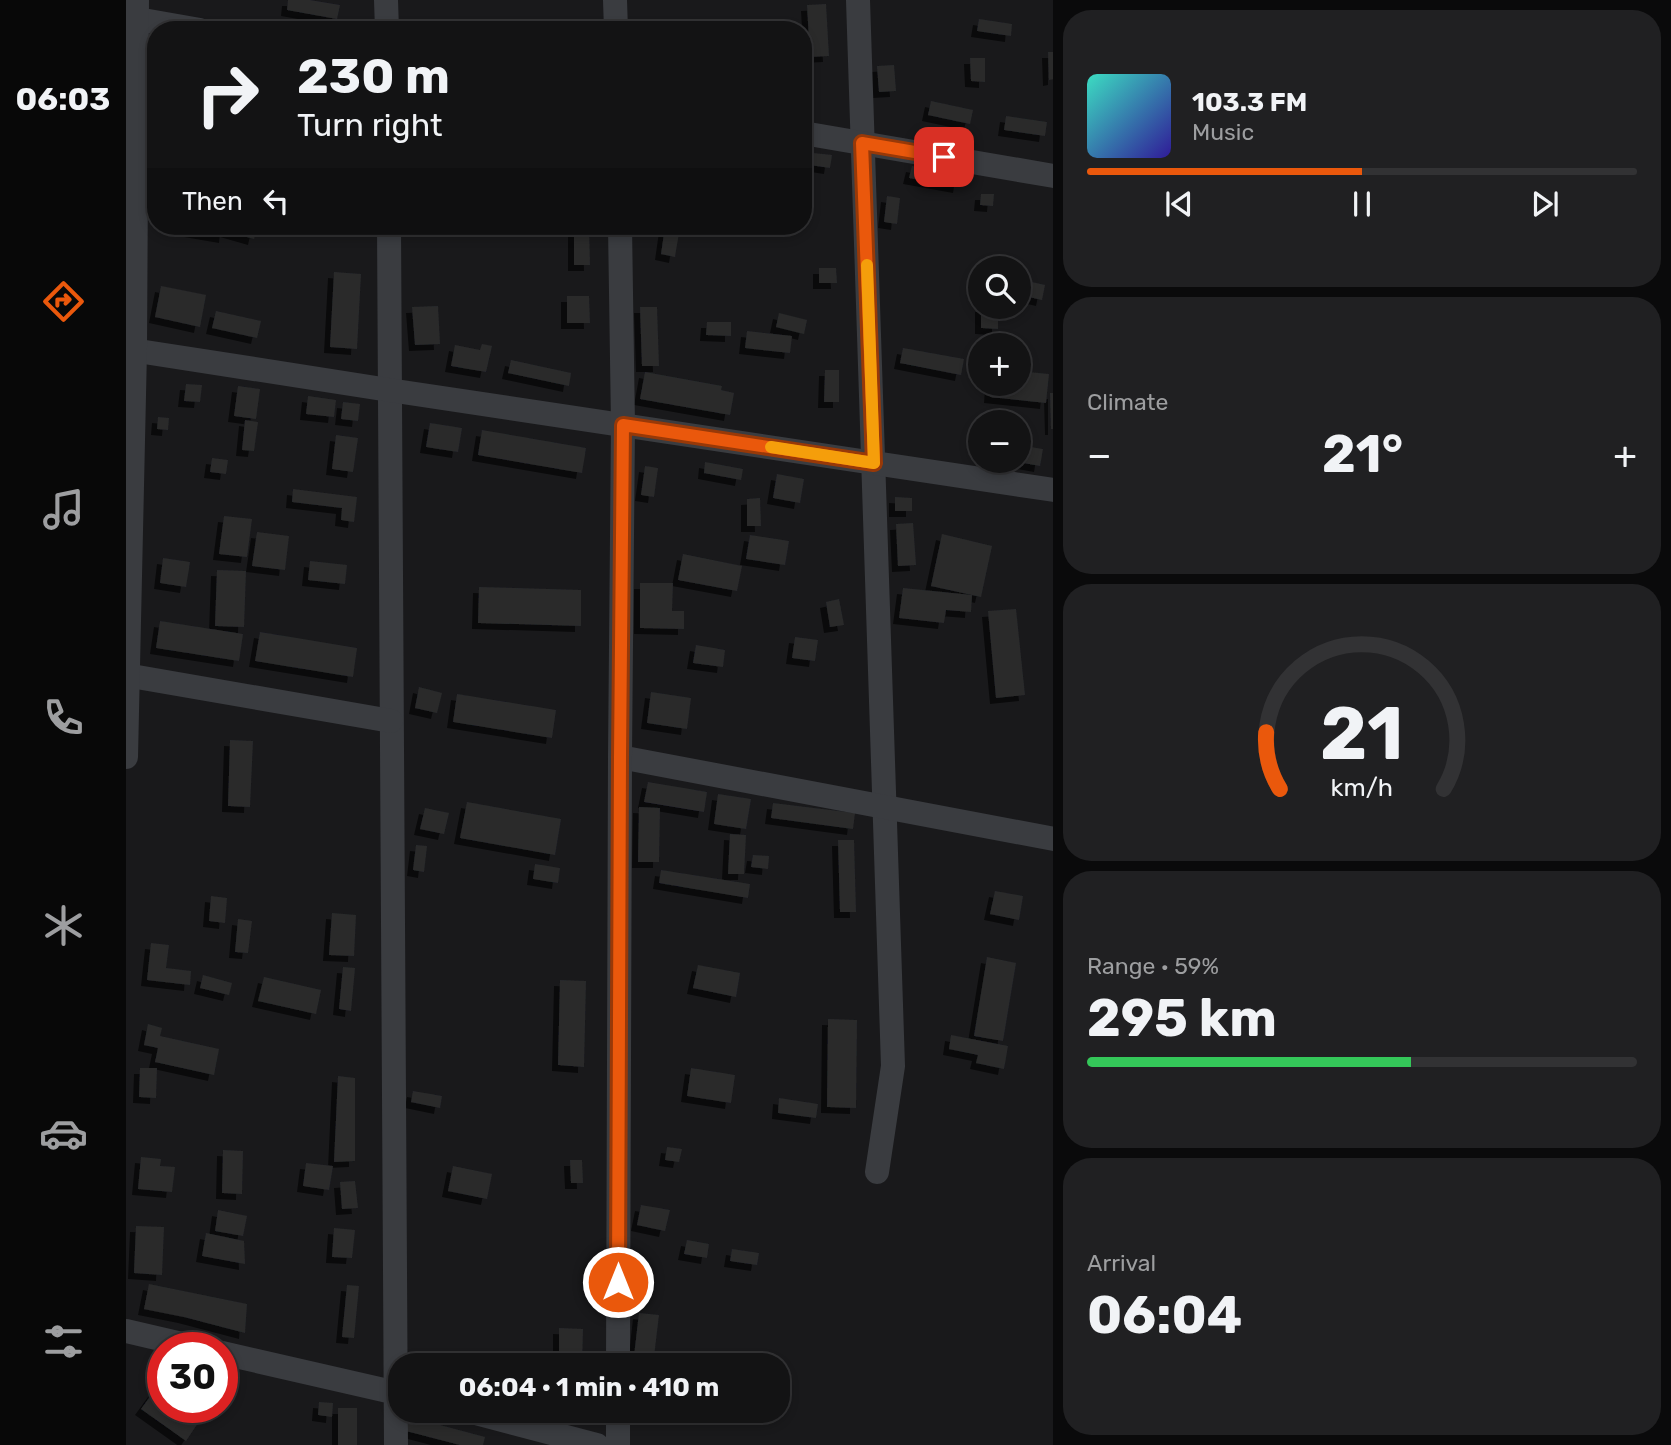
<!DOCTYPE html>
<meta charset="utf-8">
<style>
body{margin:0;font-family:Rubik,sans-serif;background:#202022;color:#f1f3f6;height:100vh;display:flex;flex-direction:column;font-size:26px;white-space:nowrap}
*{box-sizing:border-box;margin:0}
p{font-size:23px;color:#9d9ea0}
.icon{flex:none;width:38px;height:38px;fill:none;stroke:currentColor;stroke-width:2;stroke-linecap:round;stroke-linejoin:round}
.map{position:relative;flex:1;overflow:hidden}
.drawer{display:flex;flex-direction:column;gap:10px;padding:10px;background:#0a0a0b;width:618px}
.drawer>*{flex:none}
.top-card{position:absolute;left:21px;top:21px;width:665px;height:214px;border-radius:28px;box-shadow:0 4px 10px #0003,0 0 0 2px #323234;background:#131314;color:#f1f3f6;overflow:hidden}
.tools{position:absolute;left:842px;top:256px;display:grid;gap:14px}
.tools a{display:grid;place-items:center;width:63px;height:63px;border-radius:50%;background:#131314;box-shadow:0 4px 10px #0003,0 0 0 2px #323234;font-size:35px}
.speed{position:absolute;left:21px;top:1332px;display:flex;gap:14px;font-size:35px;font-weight:700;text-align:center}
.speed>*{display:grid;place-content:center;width:91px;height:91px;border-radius:50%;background:#131314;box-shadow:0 4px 10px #0003,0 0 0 2px #323234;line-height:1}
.speed .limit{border:10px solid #d22;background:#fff;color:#111}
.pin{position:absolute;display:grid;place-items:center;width:60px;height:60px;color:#fff;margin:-30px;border-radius:14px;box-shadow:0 4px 10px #0006}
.me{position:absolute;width:77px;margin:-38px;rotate:0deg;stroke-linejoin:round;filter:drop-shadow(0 0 5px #0008)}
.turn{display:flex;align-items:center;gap:24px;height:147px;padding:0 35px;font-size:32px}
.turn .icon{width:91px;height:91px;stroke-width:2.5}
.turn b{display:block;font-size:49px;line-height:60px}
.then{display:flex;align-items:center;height:66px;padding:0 35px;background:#0003;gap:14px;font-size:26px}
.big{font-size:52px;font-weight:700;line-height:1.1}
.drawer .card{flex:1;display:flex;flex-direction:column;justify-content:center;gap:10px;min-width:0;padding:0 24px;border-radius:28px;background:#202022}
.drawer .dial{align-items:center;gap:0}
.dial svg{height:182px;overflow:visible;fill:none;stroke:#323234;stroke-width:7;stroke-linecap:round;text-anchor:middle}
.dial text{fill:#f1f3f6;stroke:none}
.song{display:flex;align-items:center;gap:21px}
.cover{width:84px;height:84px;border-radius:10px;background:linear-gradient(135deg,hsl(170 70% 55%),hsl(250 70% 35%))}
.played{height:7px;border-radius:4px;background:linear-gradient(90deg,#ea580c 50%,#323234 50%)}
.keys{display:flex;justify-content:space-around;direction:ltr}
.heat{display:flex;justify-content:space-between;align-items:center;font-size:38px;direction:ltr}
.charge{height:10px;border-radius:5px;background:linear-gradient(90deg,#34c759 59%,#323234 0)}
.trip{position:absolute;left:262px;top:1353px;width:402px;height:70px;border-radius:28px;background:#131314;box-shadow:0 4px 10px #0003,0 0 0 2px #323234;font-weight:700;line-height:70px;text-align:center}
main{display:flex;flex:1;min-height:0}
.dock{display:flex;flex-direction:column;width:126px;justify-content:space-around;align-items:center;background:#080808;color:#9d9ea0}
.dock .icon{width:49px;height:49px}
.dock .active{color:#ea580c}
.dock b{font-size:32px;color:#f1f3f6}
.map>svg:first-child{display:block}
.building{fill:#292a2c;filter:url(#shadow)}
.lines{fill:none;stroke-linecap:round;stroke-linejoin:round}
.minor{stroke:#3a3c40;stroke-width:24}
.route-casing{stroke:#983908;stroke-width:18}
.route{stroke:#ea580c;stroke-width:12}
.slow{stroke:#f59e0b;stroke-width:12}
</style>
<main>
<nav class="dock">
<b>06:03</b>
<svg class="icon active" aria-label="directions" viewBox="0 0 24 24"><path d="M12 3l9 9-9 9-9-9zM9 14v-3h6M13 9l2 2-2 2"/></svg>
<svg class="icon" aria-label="music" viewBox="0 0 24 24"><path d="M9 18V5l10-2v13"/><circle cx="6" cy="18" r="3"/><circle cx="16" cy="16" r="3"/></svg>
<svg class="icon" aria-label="phone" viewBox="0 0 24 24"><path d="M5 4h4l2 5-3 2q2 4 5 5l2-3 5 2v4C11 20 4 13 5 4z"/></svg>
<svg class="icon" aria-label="climate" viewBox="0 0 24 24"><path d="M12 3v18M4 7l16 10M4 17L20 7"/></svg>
<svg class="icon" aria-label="car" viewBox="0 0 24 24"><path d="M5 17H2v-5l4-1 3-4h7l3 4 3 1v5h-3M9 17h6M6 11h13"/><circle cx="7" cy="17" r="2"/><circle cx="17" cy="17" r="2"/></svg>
<svg class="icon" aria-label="filters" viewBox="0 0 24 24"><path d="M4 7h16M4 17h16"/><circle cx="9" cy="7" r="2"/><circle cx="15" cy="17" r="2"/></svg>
</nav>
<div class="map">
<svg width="928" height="1445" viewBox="0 0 928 1445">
<defs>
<filter id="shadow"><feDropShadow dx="-6" dy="6" stdDeviation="0" flood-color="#0009"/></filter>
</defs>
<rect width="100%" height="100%" fill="#19191b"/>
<g class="building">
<polygon points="162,0 184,0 214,5 211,19 161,10"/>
<polygon points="700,4 703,56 684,57 681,5"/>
<polygon points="853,19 886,24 885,36 851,31"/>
<polygon points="922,52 928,52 928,79 923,80"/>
<polygon points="844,58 859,58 859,82 845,81"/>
<polygon points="768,65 770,91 753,92 751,66"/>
<polygon points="805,101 847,110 844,124 802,115"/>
<polygon points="880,116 921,122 919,136 878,130"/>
<polygon points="678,152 706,155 704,168 677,164"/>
<polygon points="786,166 835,175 833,187 783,178"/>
<polygon points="855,194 868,194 867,206 854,205"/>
<polygon points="761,196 774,198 771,224 758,222"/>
<polygon points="58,226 100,226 99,237 58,230"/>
<polygon points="102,226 131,226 128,239 100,231"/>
<polygon points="448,226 463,226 464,265 448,265"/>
<polygon points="539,226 554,226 549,257 535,254"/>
<polygon points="693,268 710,268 711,283 693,283"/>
<polygon points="208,272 235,274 231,349 204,347"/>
<polygon points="897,280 919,285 916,300 894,295"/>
<polygon points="35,286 80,295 74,327 29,317"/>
<polygon points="441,296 463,296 464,323 441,323"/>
<polygon points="312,306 314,344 289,345 286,307"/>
<polygon points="855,306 872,306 872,329 855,328"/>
<polygon points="514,307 531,307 533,366 516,366"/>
<polygon points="90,311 135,321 131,338 86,328"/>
<polygon points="653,313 681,320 678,334 650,327"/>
<polygon points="581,322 605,322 605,336 580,335"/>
<polygon points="621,331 666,336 664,353 619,348"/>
<polygon points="356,344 366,346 360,372 325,366 329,345 354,350"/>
<polygon points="777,348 838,359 835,375 774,363"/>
<polygon points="385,360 445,373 443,386 382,373"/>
<polygon points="699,370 713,370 713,402 698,402"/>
<polygon points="892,371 923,374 920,403 864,397 865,383 892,383"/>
<polygon points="519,372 596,386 595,390 608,393 604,415 514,399"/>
<polygon points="60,384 76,385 74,402 58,401"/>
<polygon points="112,386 134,389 130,419 108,416"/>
<polygon points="924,393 928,393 928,429 925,429"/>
<polygon points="182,396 210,400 208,417 180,414"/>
<polygon points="217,402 234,404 232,421 215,419"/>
<polygon points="885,413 886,422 862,422 862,414"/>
<polygon points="32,417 43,418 42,430 31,429"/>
<polygon points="119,420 132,422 128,451 116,450"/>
<polygon points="304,423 336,428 332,452 300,447"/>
<polygon points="356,430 460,448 456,473 352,455"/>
<polygon points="210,435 232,438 227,472 206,469"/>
<polygon points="892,445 917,449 914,466 892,462"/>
<polygon points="86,458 102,460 100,474 84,472"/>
<polygon points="579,462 617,469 615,480 578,473"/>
<polygon points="519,466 532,468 528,497 515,495"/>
<polygon points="651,474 678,479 674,503 647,498"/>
<polygon points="167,489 231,497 228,522 215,520 216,508 166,502"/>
<polygon points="769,497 786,498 786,511 769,511"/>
<polygon points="634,498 635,526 621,526 621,499"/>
<polygon points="98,516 126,519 121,557 93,554"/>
<polygon points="787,523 790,565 772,566 770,524"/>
<polygon points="131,532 163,536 159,570 126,566"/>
<polygon points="816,534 866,546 855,597 805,586"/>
<polygon points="624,535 663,541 659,565 620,559"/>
<polygon points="557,554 616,566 611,591 552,580"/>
<polygon points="37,558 64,562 60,587 34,583"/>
<polygon points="184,561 221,565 219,584 182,580"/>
<polygon points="91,570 120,571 118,627 89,626"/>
<polygon points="514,583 547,583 546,611 558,611 558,629 514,628"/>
<polygon points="353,587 455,590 455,626 352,623"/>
<polygon points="777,588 846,595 845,612 820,610 818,623 773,618"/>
<polygon points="713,599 718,625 704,627 700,602"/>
<polygon points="890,609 899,695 870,698 862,611"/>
<polygon points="34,621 117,634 113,661 30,648"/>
<polygon points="134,632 231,648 227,677 129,661"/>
<polygon points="669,637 692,640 689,661 666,658"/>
<polygon points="570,645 599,650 597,667 567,663"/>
<polygon points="293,687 316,693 311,713 289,708"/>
<polygon points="525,692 565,698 561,729 521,723"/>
<polygon points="331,694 430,710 426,738 327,722"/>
<polygon points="104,740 127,741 124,807 102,806"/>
<polygon points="522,782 581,792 578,812 518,802"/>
<polygon points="592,794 625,799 620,829 588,824"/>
<polygon points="341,802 435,819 429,855 334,838"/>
<polygon points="647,803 729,813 727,829 645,818"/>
<polygon points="513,807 534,808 533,862 512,862"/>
<polygon points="299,808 323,813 318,834 294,829"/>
<polygon points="604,834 620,835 618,874 602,874"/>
<polygon points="712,840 728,840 730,912 714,912"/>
<polygon points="290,845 301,846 298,872 287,870"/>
<polygon points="627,855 643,856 642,869 625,867"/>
<polygon points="409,864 434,868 432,883 407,879"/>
<polygon points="535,870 624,884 622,898 533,883"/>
<polygon points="869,891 897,896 893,920 864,914"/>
<polygon points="85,896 101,898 99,923 83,921"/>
<polygon points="206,913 230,915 228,956 203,955"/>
<polygon points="112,919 126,921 122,953 109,952"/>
<polygon points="25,943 43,945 40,968 65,971 64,985 21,980"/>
<polygon points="861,957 890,963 877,1041 848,1036"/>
<polygon points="572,965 614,973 610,997 567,988"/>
<polygon points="217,967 229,968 225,1011 213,1009"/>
<polygon points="77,975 106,983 103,995 74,988"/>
<polygon points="138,977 195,990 190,1014 132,1001"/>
<polygon points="434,980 460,981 458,1067 432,1065"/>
<polygon points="702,1019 731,1020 730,1108 701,1107"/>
<polygon points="22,1024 36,1028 34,1036 93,1049 88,1075 29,1062 32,1048 18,1045"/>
<polygon points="825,1035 882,1046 878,1069 850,1063 852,1055 823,1049"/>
<polygon points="14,1068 31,1068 30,1098 13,1097"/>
<polygon points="565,1068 609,1075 605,1103 561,1096"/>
<polygon points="212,1076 229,1078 229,1161 208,1162"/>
<polygon points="287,1091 316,1096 314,1108 285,1102"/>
<polygon points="653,1098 692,1104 690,1118 652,1113"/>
<polygon points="541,1147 556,1149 553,1162 539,1160"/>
<polygon points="97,1150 117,1151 116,1194 96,1193"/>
<polygon points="15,1157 35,1159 34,1166 49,1167 46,1192 12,1189"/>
<polygon points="444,1160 456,1160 457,1183 445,1183"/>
<polygon points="180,1163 207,1166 203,1190 177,1186"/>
<polygon points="327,1166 366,1174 361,1199 322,1191"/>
<polygon points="229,1181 232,1208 216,1209 214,1182"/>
<polygon points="515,1205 544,1210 539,1231 511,1225"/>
<polygon points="92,1210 121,1216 117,1236 89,1231"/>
<polygon points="10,1226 38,1227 36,1275 8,1273"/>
<polygon points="208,1228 229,1230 226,1258 206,1257"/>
<polygon points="80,1233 118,1241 119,1264 76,1256"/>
<polygon points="561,1240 583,1244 581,1258 558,1254"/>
<polygon points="606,1249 633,1253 631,1265 604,1261"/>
<polygon points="23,1284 121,1304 119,1333 58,1317 18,1309"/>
<polygon points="221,1285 233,1286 228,1338 216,1337"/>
<polygon points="513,1313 533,1315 527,1365 507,1365"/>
<polygon points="433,1328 457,1329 456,1365 433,1365"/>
<polygon points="36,1363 37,1363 37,1389 30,1387"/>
<polygon points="28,1391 37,1398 37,1407 49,1407 72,1423 60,1441 15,1409"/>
<polygon points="193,1402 207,1403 206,1417 192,1415"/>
<rect x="212" y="1408" width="19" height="37"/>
<polygon points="284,1417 359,1437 357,1445 334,1445 280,1431"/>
</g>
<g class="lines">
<g class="minor">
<polyline points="260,0 261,30"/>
<polyline points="489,0 490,30"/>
<polyline points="732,0 767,1066 751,1172"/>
<polyline points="0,17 74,30"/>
<polyline points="677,133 928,176"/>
<polyline points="263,226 270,1445"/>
<polyline points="0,349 263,390 928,490"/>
<polyline points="0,675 265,721"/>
<polyline points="0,757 9,350 11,0"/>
<polyline points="494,757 928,839"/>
<polyline points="0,1331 73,1348"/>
<polyline points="96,1353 275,1394"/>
<polyline points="492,1365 494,757 497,425 494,226"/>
<polyline points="338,1410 471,1445"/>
<polyline points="492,1445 492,1410"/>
</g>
</g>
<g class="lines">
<g class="route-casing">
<polyline id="route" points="492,1282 494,757 497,425 748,463 736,143 818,157"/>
</g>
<use href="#route" class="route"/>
<polyline class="slow" points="645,447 748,463 741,265"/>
</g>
</svg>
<div class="tools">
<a><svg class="icon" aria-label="search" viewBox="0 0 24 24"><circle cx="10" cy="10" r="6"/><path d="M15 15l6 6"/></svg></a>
<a>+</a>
<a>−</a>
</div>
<div class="speed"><div class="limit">30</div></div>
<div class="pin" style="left:818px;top:157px;background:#d93025"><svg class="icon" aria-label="arrive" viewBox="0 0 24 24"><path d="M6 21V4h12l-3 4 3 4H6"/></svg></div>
<svg class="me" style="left:492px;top:1282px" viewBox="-20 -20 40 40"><circle r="17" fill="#ea580c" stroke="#fff" stroke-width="3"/><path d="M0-11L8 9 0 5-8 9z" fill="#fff"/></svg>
<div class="trip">06:04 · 1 min · 410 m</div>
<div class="top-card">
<div class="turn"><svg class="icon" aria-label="right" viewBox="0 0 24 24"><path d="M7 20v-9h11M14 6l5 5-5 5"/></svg><div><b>230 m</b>Turn right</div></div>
<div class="then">Then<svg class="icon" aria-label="left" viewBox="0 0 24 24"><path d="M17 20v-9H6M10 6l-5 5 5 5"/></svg></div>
</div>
</div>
<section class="drawer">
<div class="card">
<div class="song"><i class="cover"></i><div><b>103.3 FM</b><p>Music</p></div></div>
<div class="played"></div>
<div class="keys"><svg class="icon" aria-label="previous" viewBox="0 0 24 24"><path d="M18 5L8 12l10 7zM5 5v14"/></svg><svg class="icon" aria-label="pause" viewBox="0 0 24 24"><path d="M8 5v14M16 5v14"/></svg><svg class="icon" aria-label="next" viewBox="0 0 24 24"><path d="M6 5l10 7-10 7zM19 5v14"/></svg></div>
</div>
<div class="card"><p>Climate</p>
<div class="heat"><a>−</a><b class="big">21°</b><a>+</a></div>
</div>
<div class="card dial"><svg viewBox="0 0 100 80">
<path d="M14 69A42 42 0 1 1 86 69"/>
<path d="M14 69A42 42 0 0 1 8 44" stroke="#ea580c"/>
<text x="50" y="56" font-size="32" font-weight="700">21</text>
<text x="50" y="72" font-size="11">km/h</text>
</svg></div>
<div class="card"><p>Range · 59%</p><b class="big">295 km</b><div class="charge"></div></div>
<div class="card"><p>Arrival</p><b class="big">06:04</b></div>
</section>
</main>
